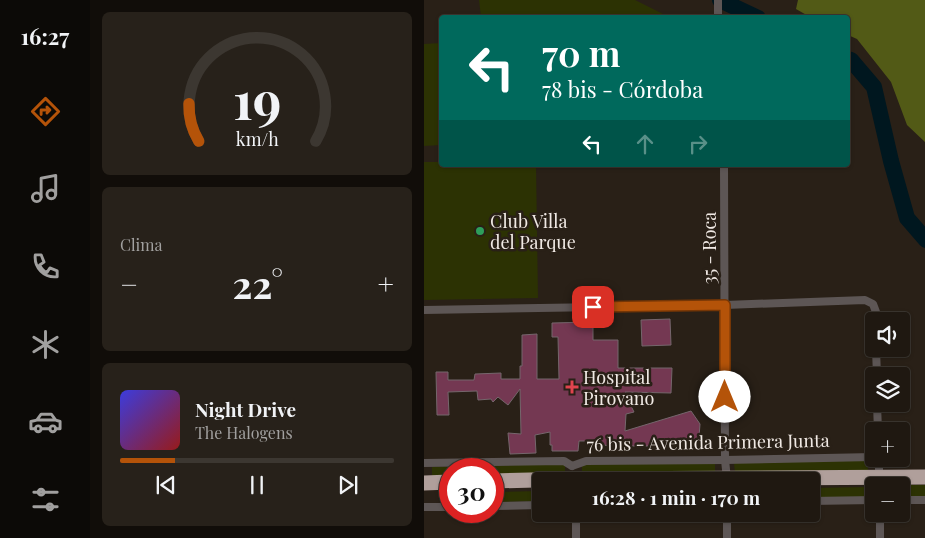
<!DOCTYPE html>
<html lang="es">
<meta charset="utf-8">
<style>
body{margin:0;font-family:"Playfair Display",serif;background:#27211a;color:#f1f3f6;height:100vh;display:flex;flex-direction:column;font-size:19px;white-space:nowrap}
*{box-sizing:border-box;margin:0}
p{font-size:16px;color:#a1a09f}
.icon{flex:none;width:28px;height:28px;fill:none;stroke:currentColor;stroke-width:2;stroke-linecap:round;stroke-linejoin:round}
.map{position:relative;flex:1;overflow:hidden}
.panel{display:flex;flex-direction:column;gap:12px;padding:12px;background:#110d09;width:334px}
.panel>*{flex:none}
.top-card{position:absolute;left:15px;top:15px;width:411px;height:152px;border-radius:5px;box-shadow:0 1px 4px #0004,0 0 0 1px #3c3731;background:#00695c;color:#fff;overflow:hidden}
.buttons{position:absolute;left:441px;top:312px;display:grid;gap:10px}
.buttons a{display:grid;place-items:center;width:45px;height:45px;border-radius:5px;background:#1f1811;box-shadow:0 1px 4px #0004,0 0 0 1px #3c3731;font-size:25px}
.speed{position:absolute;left:15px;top:458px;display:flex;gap:10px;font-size:25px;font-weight:700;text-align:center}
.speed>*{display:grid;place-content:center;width:65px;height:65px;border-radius:50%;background:#1f1811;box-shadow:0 1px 4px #0004,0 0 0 1px #3c3731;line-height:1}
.speed .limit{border:8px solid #d22;background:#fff;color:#111}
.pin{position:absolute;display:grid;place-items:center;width:42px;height:42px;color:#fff;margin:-21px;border-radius:10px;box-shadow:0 2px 8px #0006}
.me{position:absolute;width:55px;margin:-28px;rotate:0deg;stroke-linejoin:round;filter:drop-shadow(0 0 4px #0008)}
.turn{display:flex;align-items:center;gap:18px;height:105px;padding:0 20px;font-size:22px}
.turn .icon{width:65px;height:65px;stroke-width:2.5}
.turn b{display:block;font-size:35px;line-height:42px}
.lanes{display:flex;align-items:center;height:48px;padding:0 20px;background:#0003;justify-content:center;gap:25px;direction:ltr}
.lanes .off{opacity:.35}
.big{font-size:38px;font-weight:700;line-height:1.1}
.panel .card{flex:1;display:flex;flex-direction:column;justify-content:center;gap:8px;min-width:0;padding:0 18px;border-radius:8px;background:#27211a}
.panel .dial{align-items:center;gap:0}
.dial svg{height:130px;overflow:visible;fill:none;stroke:#3c3731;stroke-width:7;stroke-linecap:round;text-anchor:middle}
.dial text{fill:#f1f3f6;stroke:none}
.song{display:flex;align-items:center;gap:15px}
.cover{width:60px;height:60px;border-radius:8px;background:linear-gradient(135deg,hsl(240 70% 55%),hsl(0 70% 35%))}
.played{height:5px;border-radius:2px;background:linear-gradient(90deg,#b45309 20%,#3c3731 20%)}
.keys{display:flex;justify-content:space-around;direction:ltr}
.heat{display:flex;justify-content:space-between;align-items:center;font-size:28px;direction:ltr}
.trip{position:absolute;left:108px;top:472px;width:288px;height:50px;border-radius:5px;background:#1f1811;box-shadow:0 1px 4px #0004,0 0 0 1px #3c3731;font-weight:700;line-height:50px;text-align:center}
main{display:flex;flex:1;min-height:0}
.tabs{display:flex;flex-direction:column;width:90px;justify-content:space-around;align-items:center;background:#0c0a07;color:#a1a09f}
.tabs .icon{width:35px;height:35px}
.tabs .current{color:#b45309}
.tabs b{font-size:22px;color:#f1f3f6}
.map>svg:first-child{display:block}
.green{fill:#2c3203}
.forest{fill:#525a16}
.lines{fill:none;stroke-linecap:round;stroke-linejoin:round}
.river{stroke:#00171f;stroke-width:16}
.building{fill:#743852;stroke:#75666c}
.street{stroke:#5d5655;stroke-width:8}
.highway{stroke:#b09f9b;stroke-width:15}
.route-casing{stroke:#753606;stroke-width:12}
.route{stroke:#b45309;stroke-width:9}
.leisure-dot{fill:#2e9e5b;stroke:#292017;stroke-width:2}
.health-dot{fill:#e0444e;stroke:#292017;stroke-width:2}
.labels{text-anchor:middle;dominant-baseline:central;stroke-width:5;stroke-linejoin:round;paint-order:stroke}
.poi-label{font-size:18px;fill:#f0e9e4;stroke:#292017;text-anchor:start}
.street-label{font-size:18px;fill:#f0e9e4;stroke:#292017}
</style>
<main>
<nav class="tabs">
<b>16:27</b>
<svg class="icon current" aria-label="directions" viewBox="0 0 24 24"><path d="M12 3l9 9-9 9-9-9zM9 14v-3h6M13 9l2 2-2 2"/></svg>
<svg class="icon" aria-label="music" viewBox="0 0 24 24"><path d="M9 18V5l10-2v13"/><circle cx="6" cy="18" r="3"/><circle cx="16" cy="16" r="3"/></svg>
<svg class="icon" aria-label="phone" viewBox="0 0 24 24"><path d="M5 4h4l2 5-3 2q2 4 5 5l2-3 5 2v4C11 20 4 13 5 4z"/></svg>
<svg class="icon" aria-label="climate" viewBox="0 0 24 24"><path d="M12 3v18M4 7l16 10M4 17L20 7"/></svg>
<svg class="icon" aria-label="car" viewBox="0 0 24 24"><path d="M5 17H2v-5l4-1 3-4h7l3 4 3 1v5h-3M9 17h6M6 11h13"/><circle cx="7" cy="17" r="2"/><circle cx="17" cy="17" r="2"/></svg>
<svg class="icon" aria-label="filters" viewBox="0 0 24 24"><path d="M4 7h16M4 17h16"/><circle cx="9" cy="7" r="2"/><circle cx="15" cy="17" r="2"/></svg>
</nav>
<section class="panel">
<div class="card dial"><svg viewBox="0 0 100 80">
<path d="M14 69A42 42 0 1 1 86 69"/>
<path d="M14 69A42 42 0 0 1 8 46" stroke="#b45309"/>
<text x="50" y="56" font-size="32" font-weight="700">19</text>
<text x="50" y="72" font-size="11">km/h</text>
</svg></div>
<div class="card"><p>Clima</p>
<div class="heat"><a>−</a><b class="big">22°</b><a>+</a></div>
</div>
<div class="card">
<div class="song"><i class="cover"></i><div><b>Night Drive</b><p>The Halogens</p></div></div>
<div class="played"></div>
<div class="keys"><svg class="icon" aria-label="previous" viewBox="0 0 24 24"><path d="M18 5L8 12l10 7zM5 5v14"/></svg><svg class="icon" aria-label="pause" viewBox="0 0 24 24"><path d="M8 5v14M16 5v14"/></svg><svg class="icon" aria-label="next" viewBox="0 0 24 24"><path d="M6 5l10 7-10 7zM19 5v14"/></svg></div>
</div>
</section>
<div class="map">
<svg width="502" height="538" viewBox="0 0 502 538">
<rect width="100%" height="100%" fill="#292017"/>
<g class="green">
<polygon points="55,0 211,0 245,17 57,17"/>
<polygon points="17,43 17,145 0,146 0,44"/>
<polygon points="0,162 17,162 18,165 112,165 114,298 0,300"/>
<polygon points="443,460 444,470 311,473 310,463"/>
<polygon points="291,462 291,472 158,474 158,464"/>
<polygon points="141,464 141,474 69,476 69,469 26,469 26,476 8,477 8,467"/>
<polygon points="465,485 501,485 501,498 478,498 478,486"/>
<polygon points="445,487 445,497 386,498 386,488"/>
<polygon points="116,491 116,501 69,502 69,492"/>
</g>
<polygon class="forest" points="374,0 501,0 501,142 483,125 467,82 433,39 424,35 424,18 386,17 372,9"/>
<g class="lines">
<g class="river">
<polyline points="296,0 334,18"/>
<polyline points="424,59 427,60 450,87 467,161 483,218 502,240"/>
</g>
</g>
<g class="building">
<polygon points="246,319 247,345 218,346 217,320"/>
<polygon points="169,322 169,340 194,340 194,368 248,368 247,393 201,392 206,398 204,400 210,412 202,414 201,431 267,411 276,424 275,437 271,444 234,446 229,449 224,446 196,446 195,449 166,441 155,441 154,451 128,451 128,445 126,445 126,432 111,435 112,453 86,454 84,433 97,434 96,389 84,405 74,397 69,402 67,399 54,400 53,391 24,392 25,415 13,415 12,372 24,372 24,380 50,380 51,374 77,373 77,379 96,379 96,366 98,366 98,335 113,334 113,379 135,379 134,337 128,337 128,323"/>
</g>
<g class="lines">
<g class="street">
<polyline points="294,0 294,18"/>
<polyline points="300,165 301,460 303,479"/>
<polyline points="0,310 301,305 441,300 449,304 452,312 452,321"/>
<polyline points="452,349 453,376"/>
<polyline points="453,404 454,431"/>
<polyline points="455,459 455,486"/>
<polyline points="0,463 140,461 148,466"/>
<polyline points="148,466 162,461 301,460 450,457"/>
<polyline points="478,500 502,500"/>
<polyline points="386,501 450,500"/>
<polyline points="69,506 116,505"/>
<polyline points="0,507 26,507"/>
<polyline points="303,514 303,538"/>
<polyline points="456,514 456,538"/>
<polyline points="152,538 152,514"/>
</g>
<g class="highway">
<polyline points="69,481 149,479 502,477"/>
<polyline points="0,483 26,482"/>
</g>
</g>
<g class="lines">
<g class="route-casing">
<polyline id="route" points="169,307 301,305 301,397"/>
</g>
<use href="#route" class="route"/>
</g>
<circle class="leisure-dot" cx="56" cy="231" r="5"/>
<path class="health-dot" d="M145.5 379.5h5v5h5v5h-5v5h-5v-5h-5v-5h5z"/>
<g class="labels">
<g class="poi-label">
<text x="66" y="221">Club Villa<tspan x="66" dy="21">del Parque</tspan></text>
<text x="159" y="377">Hospital<tspan x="159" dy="21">Pirovano</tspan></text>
</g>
<g class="street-label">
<text transform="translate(285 248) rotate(-90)">35 - Roca</text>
<text transform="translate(284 442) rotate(-1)">76 bis - Avenida Primera Junta</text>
</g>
</g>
</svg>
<div class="buttons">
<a><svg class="icon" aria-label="sound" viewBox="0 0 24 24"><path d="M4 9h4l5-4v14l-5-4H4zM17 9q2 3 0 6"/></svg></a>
<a><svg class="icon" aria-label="layers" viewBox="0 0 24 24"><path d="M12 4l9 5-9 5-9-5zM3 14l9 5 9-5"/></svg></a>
<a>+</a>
<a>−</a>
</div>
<div class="speed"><div class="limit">30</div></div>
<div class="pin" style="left:169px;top:307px;background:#d93025"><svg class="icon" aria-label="arrive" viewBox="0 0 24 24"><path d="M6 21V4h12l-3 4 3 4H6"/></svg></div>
<svg class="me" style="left:301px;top:397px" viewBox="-20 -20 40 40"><circle r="19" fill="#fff"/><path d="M0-13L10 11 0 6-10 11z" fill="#b45309"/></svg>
<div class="trip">16:28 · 1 min · 170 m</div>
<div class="top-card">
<div class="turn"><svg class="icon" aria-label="left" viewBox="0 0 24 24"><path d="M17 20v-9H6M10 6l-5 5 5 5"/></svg><div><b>70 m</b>78 bis - Córdoba</div></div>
<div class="lanes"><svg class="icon" aria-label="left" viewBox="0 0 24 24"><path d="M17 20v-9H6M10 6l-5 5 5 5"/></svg><svg class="icon off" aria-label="ahead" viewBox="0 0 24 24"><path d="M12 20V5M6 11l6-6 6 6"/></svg><svg class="icon off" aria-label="right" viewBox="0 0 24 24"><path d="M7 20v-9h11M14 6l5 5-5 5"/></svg></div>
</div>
</div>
</main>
